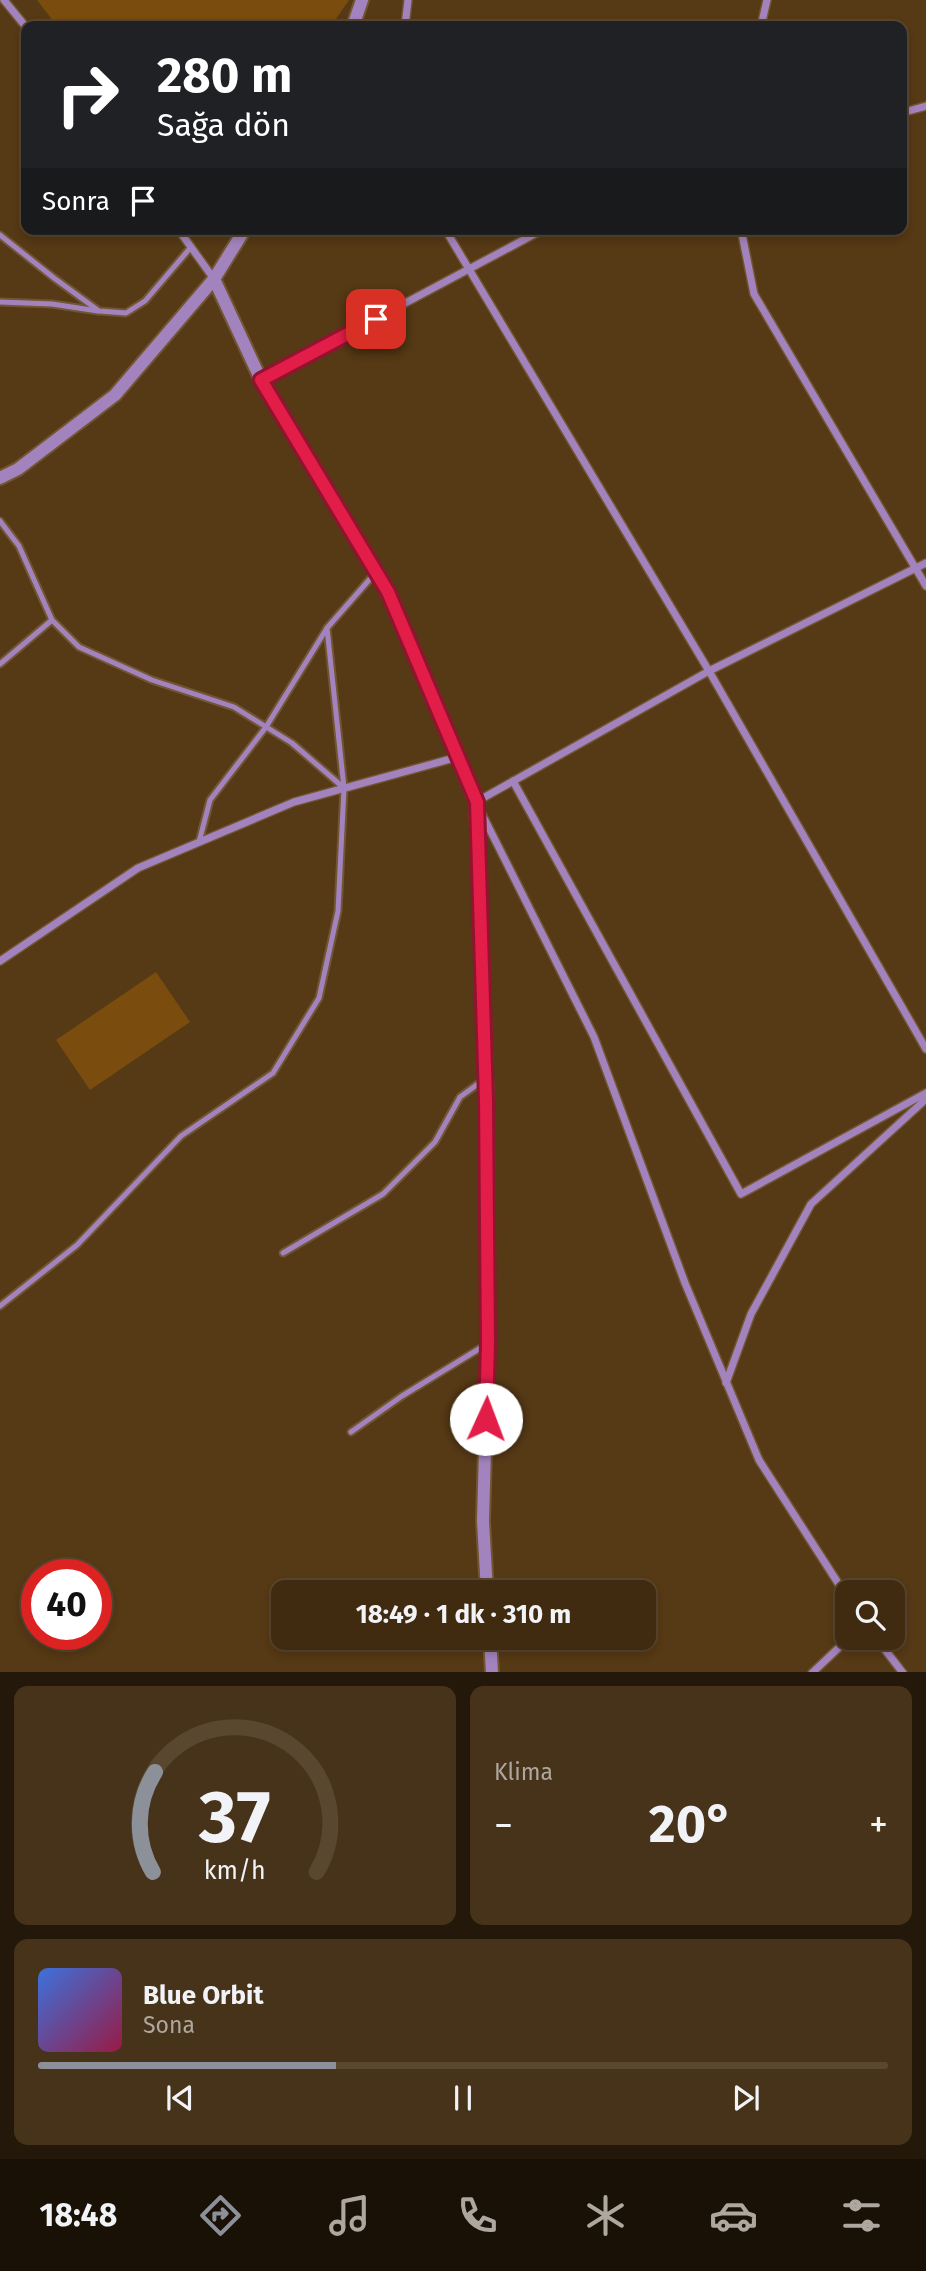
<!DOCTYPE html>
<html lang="tr">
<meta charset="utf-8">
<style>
body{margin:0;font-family:"Fira Sans",sans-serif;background:#473319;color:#f1f3f6;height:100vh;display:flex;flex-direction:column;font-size:26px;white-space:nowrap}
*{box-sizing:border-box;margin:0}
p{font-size:23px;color:#aea79f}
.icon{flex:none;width:38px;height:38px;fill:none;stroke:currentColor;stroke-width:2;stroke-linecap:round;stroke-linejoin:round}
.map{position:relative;height:1672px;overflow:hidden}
.side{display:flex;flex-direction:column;gap:14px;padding:14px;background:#231809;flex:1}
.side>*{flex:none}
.hud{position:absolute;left:21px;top:21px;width:886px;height:214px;border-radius:14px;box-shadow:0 4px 10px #0003,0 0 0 2px #594730;background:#202124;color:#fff;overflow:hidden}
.tools{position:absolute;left:835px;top:1580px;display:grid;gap:14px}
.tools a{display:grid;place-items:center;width:70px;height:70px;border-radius:14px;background:#402b10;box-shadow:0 4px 10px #0003,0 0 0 2px #594730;font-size:35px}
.speed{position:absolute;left:21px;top:1559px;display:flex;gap:14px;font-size:35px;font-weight:700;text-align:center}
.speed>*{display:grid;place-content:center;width:91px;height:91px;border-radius:50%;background:#402b10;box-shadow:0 4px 10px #0003,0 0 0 2px #594730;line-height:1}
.speed .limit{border:10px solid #d22;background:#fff;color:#111}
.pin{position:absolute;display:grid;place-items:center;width:60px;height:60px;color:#fff;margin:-30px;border-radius:14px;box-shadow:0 4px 10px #0006}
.me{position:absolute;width:77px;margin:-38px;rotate:2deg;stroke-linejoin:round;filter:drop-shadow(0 0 5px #0008)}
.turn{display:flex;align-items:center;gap:24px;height:147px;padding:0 21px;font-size:32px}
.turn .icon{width:91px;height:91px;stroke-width:2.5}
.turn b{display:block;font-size:49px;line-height:60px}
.then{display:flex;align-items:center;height:66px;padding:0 21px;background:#0003;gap:14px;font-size:26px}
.big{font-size:52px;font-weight:700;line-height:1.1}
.side .widget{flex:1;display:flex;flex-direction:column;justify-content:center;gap:10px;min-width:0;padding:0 24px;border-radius:14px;background:#473319}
.side .dial{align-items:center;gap:0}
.dial svg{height:182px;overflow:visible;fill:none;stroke:#594730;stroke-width:7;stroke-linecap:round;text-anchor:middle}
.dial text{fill:#f1f3f6;stroke:none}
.song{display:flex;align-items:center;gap:21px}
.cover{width:84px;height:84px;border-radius:10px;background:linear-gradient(135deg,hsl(220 70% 55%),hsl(340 70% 35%))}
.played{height:7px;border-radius:4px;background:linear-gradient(90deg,#8c9099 35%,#594730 35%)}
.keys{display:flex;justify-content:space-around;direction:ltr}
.heat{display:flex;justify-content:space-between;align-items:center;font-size:38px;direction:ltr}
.side .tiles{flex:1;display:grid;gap:14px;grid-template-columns:1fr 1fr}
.widget:last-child{grid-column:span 2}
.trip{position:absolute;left:271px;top:1580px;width:385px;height:70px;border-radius:14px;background:#402b10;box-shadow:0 4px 10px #0003,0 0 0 2px #594730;font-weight:700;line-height:70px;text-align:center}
.dock{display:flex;height:112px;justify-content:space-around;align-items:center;background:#1a1106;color:#aea79f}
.dock .icon{width:49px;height:49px}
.dock .active{color:#8c9099}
.dock b{font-size:32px;color:#f1f3f6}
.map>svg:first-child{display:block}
.green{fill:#7a4d0f}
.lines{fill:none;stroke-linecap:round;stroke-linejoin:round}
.service-casing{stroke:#725532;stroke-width:9}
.minor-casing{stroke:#725532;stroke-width:10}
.tertiary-casing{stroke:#725532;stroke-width:16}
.service{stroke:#a383be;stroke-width:5}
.minor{stroke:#a383be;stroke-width:7}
.tertiary{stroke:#a383be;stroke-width:12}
.route-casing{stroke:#92132f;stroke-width:18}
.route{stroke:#e11d48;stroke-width:12}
</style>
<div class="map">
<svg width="926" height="1673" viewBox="0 0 926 1673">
<rect width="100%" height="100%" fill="#563915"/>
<g class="green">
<polygon points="37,0 349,0 331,26 57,26"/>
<polygon points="156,972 190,1022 90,1090 56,1040"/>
</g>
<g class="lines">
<g class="service-casing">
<g id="service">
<polyline points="0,235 54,278 99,311 126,313 145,301 191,247"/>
<polyline points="0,302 52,304 98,311"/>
<polyline points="0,521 19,546 52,620 79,647 152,680 234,707 292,743 344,788"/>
<polyline points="0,664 52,620"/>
<polyline points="199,842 210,800 266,727 327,628 376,572"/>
<polyline points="283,1253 383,1194 435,1142 460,1097 486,1078"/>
<polyline points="0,1306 77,1245 181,1136 273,1073 319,998 338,911 344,788 327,628"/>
<polyline points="351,1432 402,1396 487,1344"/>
</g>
</g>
<g class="minor-casing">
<g id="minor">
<polyline points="4,0 26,27"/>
<polyline points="405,26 408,0"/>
<polyline points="761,26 767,0"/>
<polyline points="901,113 926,106"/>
<polyline points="178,229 214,279"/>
<polyline points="445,229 709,671 926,1049"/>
<polyline points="741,229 754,294 926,586"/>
<polyline points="261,380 544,229"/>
<polyline points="513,781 741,1194 926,1093"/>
<polyline points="0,961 138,868 294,802 458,757"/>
<polyline points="726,1383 751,1314 811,1204 926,1099"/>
<polyline points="847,1597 759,1460 685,1283 594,1037 476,802 709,671 926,563"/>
<polyline points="876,1638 903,1673"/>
<polyline points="812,1673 849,1638"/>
</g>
</g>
<g class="tertiary-casing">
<g id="tertiary">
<polyline points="353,26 362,0"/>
<polyline points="214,279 261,380 388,592 476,802 487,1100 488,1343 483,1521 487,1592"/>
<polyline points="0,478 18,469 115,395 214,279 245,229"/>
<polyline points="490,1638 492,1673"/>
</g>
</g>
<use href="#service" class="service"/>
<use href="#minor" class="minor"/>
<use href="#tertiary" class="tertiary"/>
</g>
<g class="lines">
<g class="route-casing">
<polyline id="route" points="376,319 261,380 388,592 477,802 486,1100 488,1343 486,1419"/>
</g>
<use href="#route" class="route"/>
</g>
</svg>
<div class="tools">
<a><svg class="icon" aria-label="search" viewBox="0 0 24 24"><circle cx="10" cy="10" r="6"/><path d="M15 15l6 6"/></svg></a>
</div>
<div class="speed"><div class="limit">40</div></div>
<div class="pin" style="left:376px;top:319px;background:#d93025"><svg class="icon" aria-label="arrive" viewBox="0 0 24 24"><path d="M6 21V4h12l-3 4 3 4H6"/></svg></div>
<svg class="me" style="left:486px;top:1419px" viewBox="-20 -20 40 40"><circle r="19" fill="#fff"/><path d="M0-13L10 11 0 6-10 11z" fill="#e11d48"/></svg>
<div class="trip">18:49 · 1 dk · 310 m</div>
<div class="hud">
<div class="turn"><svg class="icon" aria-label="right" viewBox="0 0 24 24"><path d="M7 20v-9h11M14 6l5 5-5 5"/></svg><div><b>280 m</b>Sağa dön</div></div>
<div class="then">Sonra<svg class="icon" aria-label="arrive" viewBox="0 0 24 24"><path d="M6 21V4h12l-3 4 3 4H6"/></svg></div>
</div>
</div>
<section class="side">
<div class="tiles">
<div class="widget dial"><svg viewBox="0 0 100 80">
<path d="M14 69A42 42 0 1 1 86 69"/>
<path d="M14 69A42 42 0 0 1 15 25" stroke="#8c9099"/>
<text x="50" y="56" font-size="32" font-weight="700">37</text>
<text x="50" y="72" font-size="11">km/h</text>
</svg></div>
<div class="widget"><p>Klima</p>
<div class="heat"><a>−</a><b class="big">20°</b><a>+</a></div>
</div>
<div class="widget">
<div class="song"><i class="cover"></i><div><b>Blue Orbit</b><p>Sona</p></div></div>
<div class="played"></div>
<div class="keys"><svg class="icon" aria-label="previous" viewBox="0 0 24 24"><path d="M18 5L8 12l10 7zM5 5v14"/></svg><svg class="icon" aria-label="pause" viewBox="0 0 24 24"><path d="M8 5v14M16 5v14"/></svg><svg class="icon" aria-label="next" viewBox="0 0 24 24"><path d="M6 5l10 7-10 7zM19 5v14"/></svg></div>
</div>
</div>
</section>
<nav class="dock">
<b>18:48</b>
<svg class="icon active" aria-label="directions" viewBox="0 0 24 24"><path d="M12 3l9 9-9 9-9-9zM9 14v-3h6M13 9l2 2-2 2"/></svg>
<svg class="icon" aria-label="music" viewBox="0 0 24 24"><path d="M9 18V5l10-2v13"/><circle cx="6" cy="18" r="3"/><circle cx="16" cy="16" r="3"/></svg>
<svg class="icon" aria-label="phone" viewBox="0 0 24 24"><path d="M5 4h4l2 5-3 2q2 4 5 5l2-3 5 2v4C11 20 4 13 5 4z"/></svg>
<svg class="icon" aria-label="climate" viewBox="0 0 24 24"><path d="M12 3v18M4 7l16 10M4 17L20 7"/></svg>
<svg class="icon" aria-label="car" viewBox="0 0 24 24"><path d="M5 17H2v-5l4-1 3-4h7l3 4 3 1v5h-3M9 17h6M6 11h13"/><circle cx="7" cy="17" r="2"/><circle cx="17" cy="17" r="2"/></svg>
<svg class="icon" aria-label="filters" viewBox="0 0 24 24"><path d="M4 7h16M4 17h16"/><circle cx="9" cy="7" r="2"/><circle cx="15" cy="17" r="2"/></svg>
</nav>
